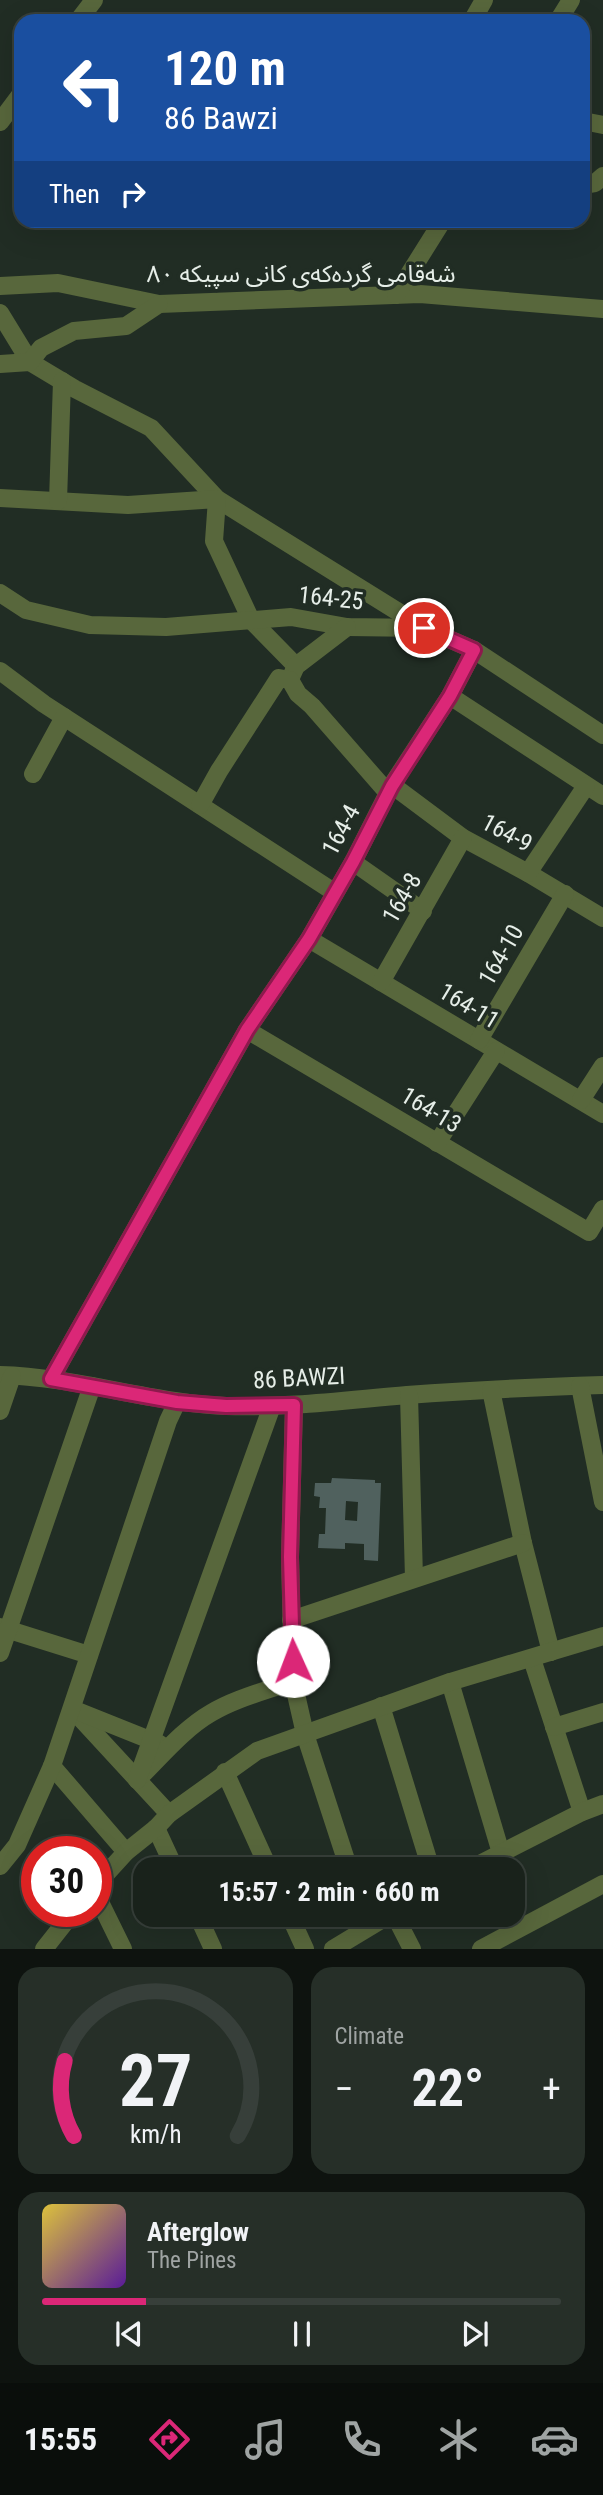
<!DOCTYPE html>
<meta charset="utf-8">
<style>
body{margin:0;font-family:"Roboto Condensed","Noto Sans Arabic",sans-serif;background:#262f28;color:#f1f3f6;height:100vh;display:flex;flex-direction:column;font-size:26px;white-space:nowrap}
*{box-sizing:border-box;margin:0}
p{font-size:23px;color:#9fa4a3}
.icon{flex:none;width:38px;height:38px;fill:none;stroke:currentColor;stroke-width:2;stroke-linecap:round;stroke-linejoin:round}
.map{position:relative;height:1949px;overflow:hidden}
.sheet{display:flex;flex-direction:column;gap:18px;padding:18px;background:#0e130f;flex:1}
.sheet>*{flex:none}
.hud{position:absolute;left:14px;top:14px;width:576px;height:214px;border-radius:21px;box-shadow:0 7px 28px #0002,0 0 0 2px #373f3a;background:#1a4fa0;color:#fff;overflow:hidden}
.speed{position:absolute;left:21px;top:1836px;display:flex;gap:14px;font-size:35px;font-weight:700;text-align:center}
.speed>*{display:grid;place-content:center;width:91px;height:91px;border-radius:50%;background:#19221b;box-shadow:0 7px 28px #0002,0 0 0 2px #373f3a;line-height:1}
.speed .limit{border:10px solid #d22;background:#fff;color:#111}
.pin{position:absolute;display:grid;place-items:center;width:60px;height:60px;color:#fff;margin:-30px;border:4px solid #fff;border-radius:50%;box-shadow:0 2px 7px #0007}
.me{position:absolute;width:77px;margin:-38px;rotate:358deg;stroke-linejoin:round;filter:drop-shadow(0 0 5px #0008)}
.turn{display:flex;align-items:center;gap:24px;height:147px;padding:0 35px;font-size:32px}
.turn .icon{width:91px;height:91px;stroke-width:2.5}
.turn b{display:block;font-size:49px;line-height:60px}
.then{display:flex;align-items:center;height:66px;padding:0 35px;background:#0003;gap:14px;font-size:26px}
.big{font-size:52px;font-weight:700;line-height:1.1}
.sheet .card{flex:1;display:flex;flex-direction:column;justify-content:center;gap:10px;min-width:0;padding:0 24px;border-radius:21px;background:#262f28}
.sheet .dial{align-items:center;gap:0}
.dial svg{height:182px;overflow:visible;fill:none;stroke:#373f3a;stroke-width:7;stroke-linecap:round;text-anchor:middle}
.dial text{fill:#f1f3f6;stroke:none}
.song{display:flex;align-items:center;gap:21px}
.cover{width:84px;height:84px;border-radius:10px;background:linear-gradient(135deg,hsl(50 70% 55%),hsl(270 70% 35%))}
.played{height:7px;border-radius:4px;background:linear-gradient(90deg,#db2777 20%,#373f3a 20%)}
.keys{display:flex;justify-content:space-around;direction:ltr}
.heat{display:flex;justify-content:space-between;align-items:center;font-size:38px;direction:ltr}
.sheet .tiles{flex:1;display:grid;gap:18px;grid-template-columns:1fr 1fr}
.card:last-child{grid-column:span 2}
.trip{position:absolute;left:133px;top:1857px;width:392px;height:70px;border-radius:21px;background:#19221b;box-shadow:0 7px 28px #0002,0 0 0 2px #373f3a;font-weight:700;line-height:70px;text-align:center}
.tabs{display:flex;height:112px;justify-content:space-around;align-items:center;background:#0a0e0b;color:#9fa4a3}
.tabs .icon{width:49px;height:49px}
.tabs .on{color:#db2777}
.tabs b{font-size:32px;color:#f1f3f6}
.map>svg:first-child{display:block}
.building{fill:#50615e;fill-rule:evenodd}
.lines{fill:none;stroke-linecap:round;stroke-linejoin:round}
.minor{stroke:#58673c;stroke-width:18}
.route-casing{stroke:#8e194d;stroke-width:18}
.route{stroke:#db2777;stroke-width:12}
.labels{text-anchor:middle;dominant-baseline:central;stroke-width:7;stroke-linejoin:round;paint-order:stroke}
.street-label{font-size:24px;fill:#e6eee8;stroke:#212d24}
</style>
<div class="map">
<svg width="603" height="1949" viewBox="0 0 603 1949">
<rect width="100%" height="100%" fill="#212d24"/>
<path class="building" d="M332 1478 375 1480V1483H381L378 1561 364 1560V1544L345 1543V1549L318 1548 319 1534H325L326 1508H319L320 1497 314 1496 315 1483H331ZM346 1501 358 1502 357 1521 345 1520Z"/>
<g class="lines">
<g class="minor">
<polyline points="78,21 94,0"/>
<polyline points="472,21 484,0"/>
<polyline points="558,21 571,0"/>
<polyline points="583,121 603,125"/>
<polyline points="0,122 21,94"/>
<polyline points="583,185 595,183 603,176"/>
<polyline points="0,286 58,283 159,304 420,294 603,309"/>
<polyline points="396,295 443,220"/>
<polyline points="0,313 30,362 75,389 151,428 217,499 421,626"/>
<polyline points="0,364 30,362 41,348 74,331 126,326 159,304"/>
<polyline points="0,498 128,505 217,499 214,541 251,620 296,666"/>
<polyline points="58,501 62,381"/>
<polyline points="0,593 26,610 90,625 166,627 291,617 347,627 424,628 474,650 603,735"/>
<polyline points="0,671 44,704 334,892"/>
<polyline points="291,677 296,666 347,627"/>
<polyline points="450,696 603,796"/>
<polyline points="33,774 64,717"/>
<polyline points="392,785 463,838 528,873 603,918"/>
<polyline points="200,805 219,771 279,678 290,680 298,694 312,706 388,793"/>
<polyline points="353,862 423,911"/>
<polyline points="528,873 586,786"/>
<polyline points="309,939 603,1114"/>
<polyline points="381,982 463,838"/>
<polyline points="247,1030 589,1232 603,1209"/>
<polyline points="479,1040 565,894"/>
<polyline points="581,1100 603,1066"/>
<polyline points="437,1143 496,1051"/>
<path d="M0 1375C77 1377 150 1403 226 1406 286 1408 347 1400 407 1395 472 1390 538 1387 603 1385"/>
<polyline points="51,1379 247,1030 309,939 353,862 392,785 450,696 474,650"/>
<polyline points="580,1386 603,1502"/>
<polyline points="491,1390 523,1543 551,1652"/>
<polyline points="409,1395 414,1578"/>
<polyline points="294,1405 290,1557 293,1681 305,1734 349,1869"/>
<polyline points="0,1411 12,1376"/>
<polyline points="291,1620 523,1543"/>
<polyline points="0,1627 89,1655"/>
<polyline points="0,1653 92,1386"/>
<polyline points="532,1659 582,1812"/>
<polyline points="450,1682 501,1853"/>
<polyline points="381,1706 431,1869"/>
<polyline points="72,1709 169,1814"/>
<polyline points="75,1710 160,1744"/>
<polyline points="554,1727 603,1712"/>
<polyline points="52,1766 126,1852"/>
<polyline points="225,1772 269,1869"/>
<path d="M142 1775C163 1754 185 1728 211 1713 236 1698 266 1691 293 1681"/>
<polyline points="137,1780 272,1406"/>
<polyline points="156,1828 175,1869"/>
<polyline points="0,1866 17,1845 52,1766 168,1421 177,1402"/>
<polyline points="470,1869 582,1812 603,1804"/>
<polyline points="96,1885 126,1852 156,1828 169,1814 257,1751 450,1682 603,1636"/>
<polyline points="96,1894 123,1949"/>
<polyline points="197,1914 213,1949"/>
<polyline points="289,1914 305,1949"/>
<polyline points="394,1914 412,1949"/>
<polyline points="44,1949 74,1911"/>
<polyline points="333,1949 391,1914"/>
<polyline points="481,1949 603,1884"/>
</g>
</g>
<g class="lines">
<g class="route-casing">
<polyline id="route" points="293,1661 290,1557 294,1405 226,1406 177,1402 51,1379 247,1030 309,939 353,862 392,786 450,696 474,650 424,628"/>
</g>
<use href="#route" class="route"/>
</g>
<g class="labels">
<g class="street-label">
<text x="301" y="274">شەقامی گردەکەی کانی سپیکە ٨٠</text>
<text transform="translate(331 598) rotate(6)">164-25</text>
<text transform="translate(341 830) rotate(-62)">164-4</text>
<text transform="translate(507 833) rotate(28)">164-9</text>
<text transform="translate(402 898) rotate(-60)">164-8</text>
<text transform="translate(501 955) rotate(-60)">164-10</text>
<text transform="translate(469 1006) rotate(31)">164-11</text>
<text transform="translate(431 1110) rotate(31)">164-13</text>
<text transform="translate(299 1378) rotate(-3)">86 BAWZI</text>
</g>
</g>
</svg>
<div class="speed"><div class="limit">30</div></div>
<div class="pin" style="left:424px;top:628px;background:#d93025"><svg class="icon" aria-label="arrive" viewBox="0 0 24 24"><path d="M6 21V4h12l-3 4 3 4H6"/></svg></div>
<svg class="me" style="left:293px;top:1661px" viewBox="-20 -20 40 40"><circle r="19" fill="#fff"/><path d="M0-13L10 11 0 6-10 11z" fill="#db2777"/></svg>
<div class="trip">15:57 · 2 min · 660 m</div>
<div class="hud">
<div class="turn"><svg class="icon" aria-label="left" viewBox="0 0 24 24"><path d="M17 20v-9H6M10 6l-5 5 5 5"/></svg><div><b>120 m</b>86 Bawzi</div></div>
<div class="then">Then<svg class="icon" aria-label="right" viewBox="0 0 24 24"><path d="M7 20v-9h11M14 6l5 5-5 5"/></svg></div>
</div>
</div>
<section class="sheet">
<div class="tiles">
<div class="card dial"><svg viewBox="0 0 100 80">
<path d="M14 69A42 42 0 1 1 86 69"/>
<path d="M14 69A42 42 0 0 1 10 36" stroke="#db2777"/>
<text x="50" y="56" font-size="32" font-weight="700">27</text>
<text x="50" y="72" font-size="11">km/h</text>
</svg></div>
<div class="card"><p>Climate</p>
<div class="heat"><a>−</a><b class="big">22°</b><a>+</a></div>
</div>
<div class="card">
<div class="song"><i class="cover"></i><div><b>Afterglow</b><p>The Pines</p></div></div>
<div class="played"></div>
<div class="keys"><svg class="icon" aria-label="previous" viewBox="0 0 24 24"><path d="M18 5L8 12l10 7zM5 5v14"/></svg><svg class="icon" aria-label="pause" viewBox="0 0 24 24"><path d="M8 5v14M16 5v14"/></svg><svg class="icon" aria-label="next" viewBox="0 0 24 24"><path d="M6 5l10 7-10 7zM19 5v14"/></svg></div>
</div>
</div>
</section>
<nav class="tabs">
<b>15:55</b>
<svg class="icon on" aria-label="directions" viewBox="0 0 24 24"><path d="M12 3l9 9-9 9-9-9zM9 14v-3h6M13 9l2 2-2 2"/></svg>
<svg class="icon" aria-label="music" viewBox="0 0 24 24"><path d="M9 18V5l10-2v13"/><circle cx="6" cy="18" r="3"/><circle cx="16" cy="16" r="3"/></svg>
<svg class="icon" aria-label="phone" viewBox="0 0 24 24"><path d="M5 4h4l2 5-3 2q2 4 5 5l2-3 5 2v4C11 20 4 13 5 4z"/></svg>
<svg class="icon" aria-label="climate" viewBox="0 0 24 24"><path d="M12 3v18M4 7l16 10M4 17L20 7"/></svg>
<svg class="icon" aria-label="car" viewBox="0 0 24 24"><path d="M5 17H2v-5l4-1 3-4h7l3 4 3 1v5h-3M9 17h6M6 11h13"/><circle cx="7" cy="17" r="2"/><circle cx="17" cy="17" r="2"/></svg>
</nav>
